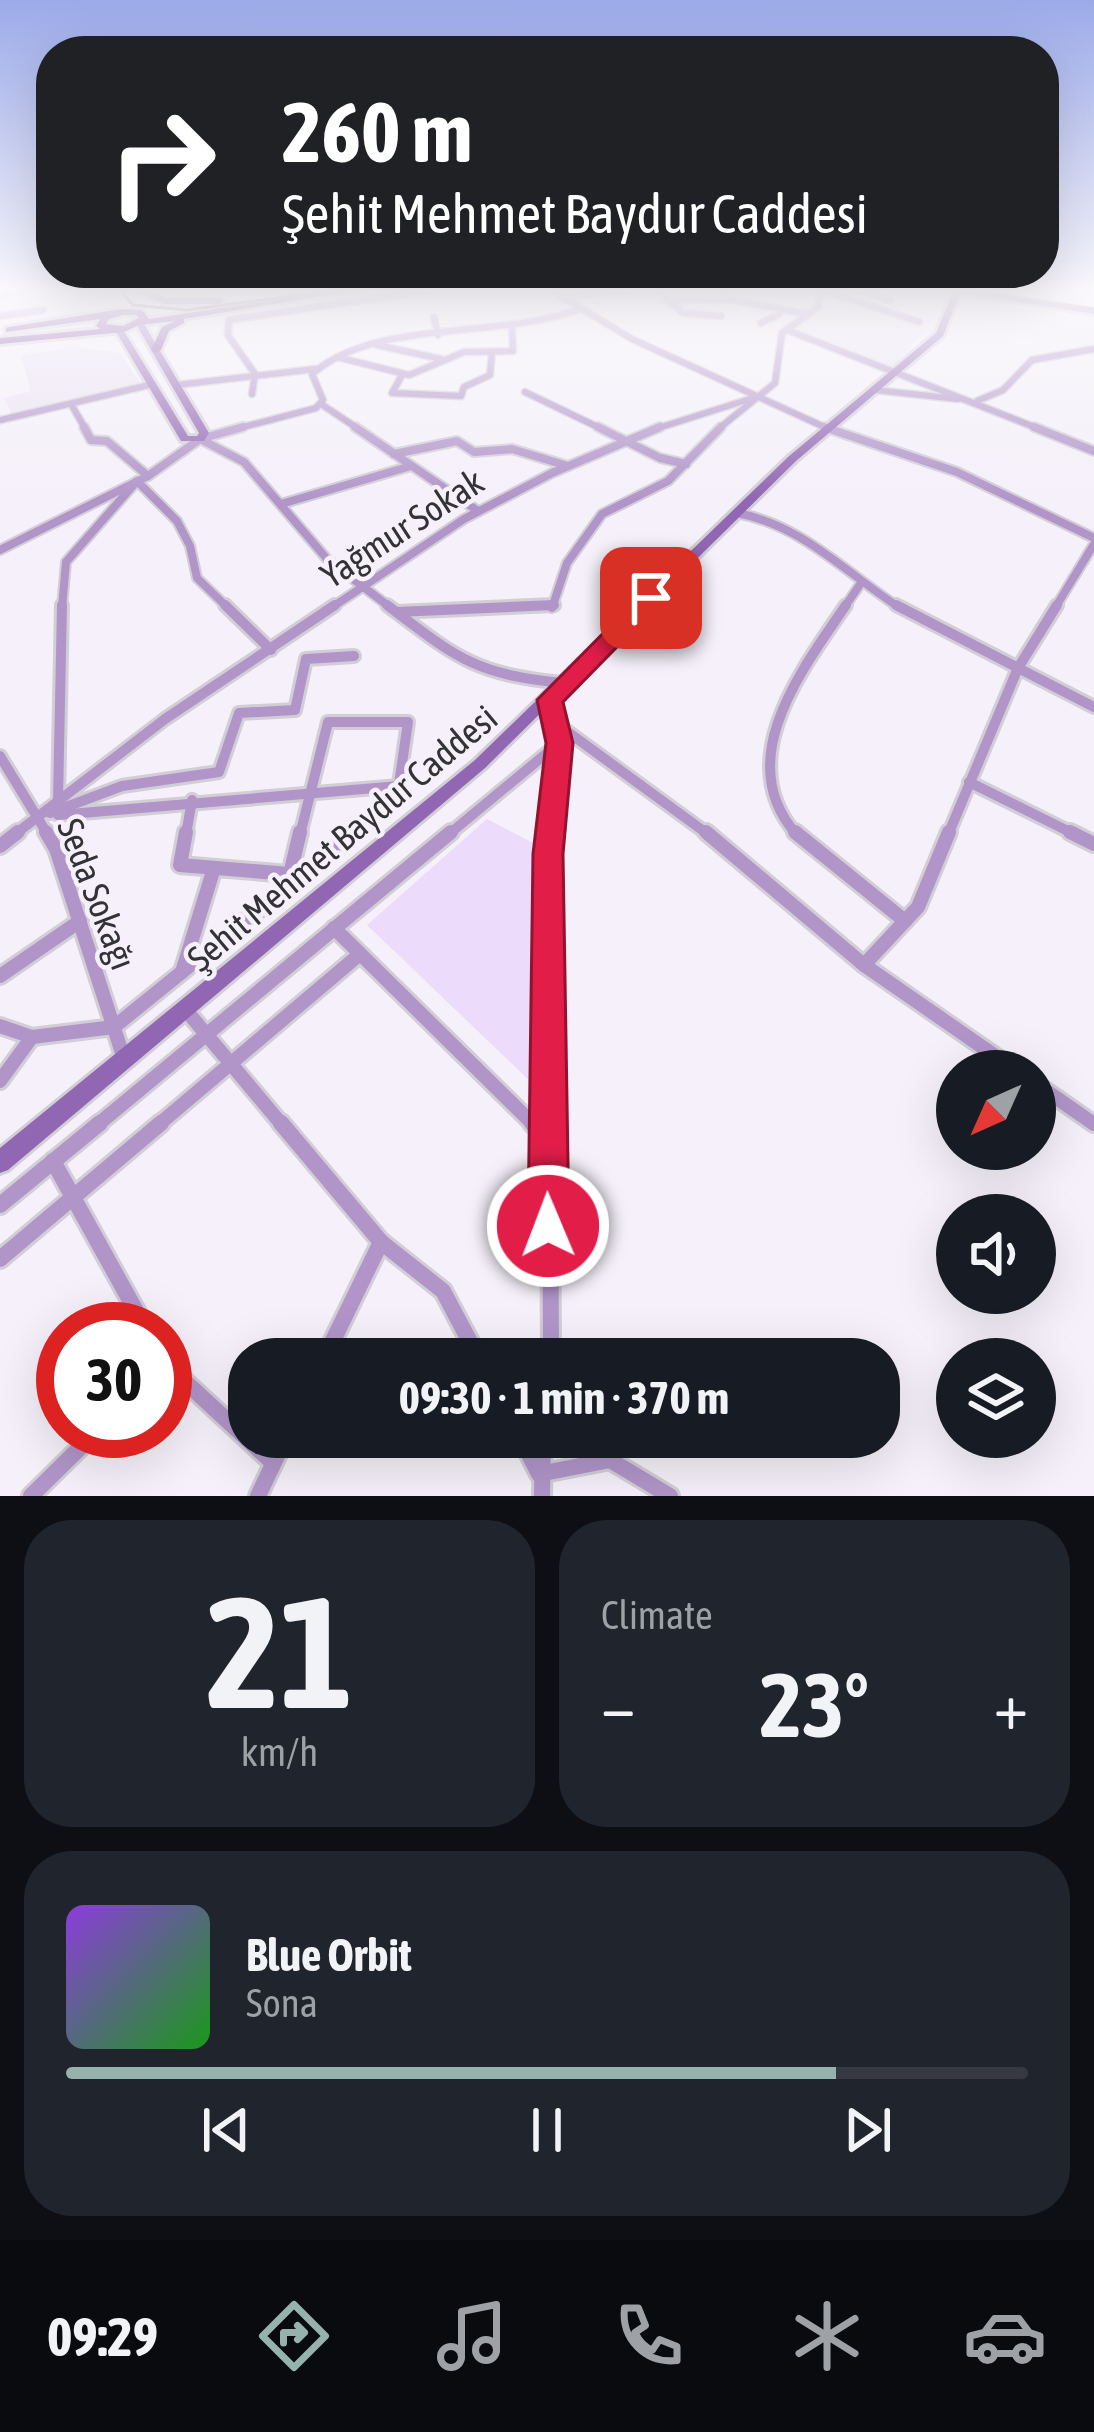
<!DOCTYPE html>
<meta charset="utf-8">
<style>
body{margin:0;font-family:"Asap Condensed",sans-serif;background:#20242c;color:#f1f3f6;height:100vh;display:flex;flex-direction:column;font-size:45px;white-space:nowrap}
*{box-sizing:border-box;margin:0}
p{font-size:39px;color:#9ea1a6}
.icon{flex:none;width:66px;height:66px;fill:none;stroke:currentColor;stroke-width:2;stroke-linecap:round;stroke-linejoin:round}
.map{position:relative;height:1496px;overflow:hidden}
.panel{display:flex;flex-direction:column;gap:24px;padding:24px;background:#0d0f14;flex:1}
.panel>*{flex:none}
.guide{position:absolute;left:36px;top:36px;width:1023px;height:252px;border-radius:48px;box-shadow:0 12px 48px #0002;background:#202124;color:#fff;overflow:hidden}
.needle{width:78px;rotate:225deg}
.tools{position:absolute;left:936px;top:1050px;display:grid;gap:24px}
.tools a{display:grid;place-items:center;width:120px;height:120px;border-radius:50%;background:#171b24;box-shadow:0 12px 48px #0002;font-size:60px}
.speed{position:absolute;left:36px;top:1302px;display:flex;gap:24px;font-size:60px;font-weight:700;text-align:center}
.speed>*{display:grid;place-content:center;width:156px;height:156px;border-radius:50%;background:#171b24;box-shadow:0 12px 48px #0002;line-height:1}
.speed .limit{border:18px solid #d22;background:#fff;color:#111}
.pin{position:absolute;display:grid;place-items:center;width:102px;height:102px;color:#fff;margin:-51px;border-radius:24px;box-shadow:0 6px 18px #0006}
.me{position:absolute;width:132px;margin:-66px;rotate:359deg;stroke-linejoin:round;filter:drop-shadow(0 0 9px #0008)}
.turn{display:flex;align-items:center;gap:42px;height:252px;padding:0 48px;font-size:54px}
.turn .icon{width:156px;height:156px;stroke-width:2.5}
.turn b{display:block;font-size:84px;line-height:102px}
.big{font-size:90px;font-weight:700;line-height:1.1}
.panel .widget{flex:1;display:flex;flex-direction:column;justify-content:center;gap:18px;min-width:0;padding:0 42px;border-radius:48px;background:#20242c}
.panel .dial{align-items:center;gap:0}
.dial b{font-size:156px;line-height:1}
.song{display:flex;align-items:center;gap:36px}
.cover{width:144px;height:144px;border-radius:18px;background:linear-gradient(135deg,hsl(270 70% 55%),hsl(120 70% 35%))}
.played{height:12px;border-radius:6px;background:linear-gradient(90deg,#95b3ac 80%,#363941 80%)}
.keys{display:flex;justify-content:space-around;direction:ltr}
.heat{display:flex;justify-content:space-between;align-items:center;font-size:66px;direction:ltr}
.panel .tiles{flex:1;display:grid;gap:24px;grid-template-columns:1fr 1fr}
.widget:last-child{grid-column:span 2}
.trip{position:absolute;left:228px;top:1338px;width:672px;height:120px;border-radius:48px;background:#171b24;box-shadow:0 12px 48px #0002;font-weight:700;line-height:120px;text-align:center}
.dock{display:flex;height:192px;justify-content:space-around;align-items:center;background:#090b0e;color:#9ea1a6}
.dock .icon{width:84px;height:84px}
.dock .selected{color:#95b3ac}
.dock b{font-size:54px;color:#f1f3f6}
.map>svg:first-child{display:block}
.built{fill:#eae2f2}
.green{fill:#ecdbfb}
.lines{fill:none;stroke-linecap:round;stroke-linejoin:round}
.street-far4-casing{stroke:#d2ced6;stroke-width:9}
.street-far3-casing{stroke:#d2ced6;stroke-width:12}
.street-far2-casing{stroke:#d2ced6;stroke-width:16}
.street-far1-casing{stroke:#d2ced6;stroke-width:20}
.street-casing{stroke:#d2ced6;stroke-width:22}
.secondary-casing{stroke:#d2ced6;stroke-width:6}
.primary-casing{stroke:#d2ced6;stroke-width:6}
.street-far4{stroke:#b195c9;stroke-width:6}
.street-far3{stroke:#b195c9;stroke-width:8}
.street-far2{stroke:#b195c9;stroke-width:10}
.street-far1{stroke:#b195c9;stroke-width:14}
.street{stroke:#b195c9;stroke-width:16}
.secondary{fill:#9166b3;fill-rule:evenodd}
.primary{fill:#7a43a1;fill-rule:evenodd}
.tram{stroke:#6c6a6f;stroke-width:3}
.route{fill:#e11d48;stroke:#92132f;stroke-width:3}
.labels{text-anchor:middle;dominant-baseline:central;stroke-width:9;stroke-linejoin:round;paint-order:stroke}
.street-label{font-size:36px;fill:#333235;stroke:#f5f0f9}
</style>
<div class="map">
<svg width="1094" height="1496" viewBox="0 0 1094 1496">
<rect width="100%" height="100%" fill="#f5f0f9"/>
<g class="built">
<polygon points="842,298 928,327 893,367 793,328"/>
<polygon points="78,347 120,353 141,384 12,414 4,398 31,391 21,355"/>
</g>
<polygon class="green" points="487,819 537,845 531,1082 367,925"/>
<g class="lines">
<g class="street-far4-casing">
<g id="street-far4">
<polyline points="551,290 632,339 831,430"/>
<polyline points="656,290 683,313 721,316"/>
<polyline points="722,290 728,299 806,314"/>
<polyline points="823,290 919,322"/>
<polyline points="859,290 890,300"/>
<polyline points="1048,290 1065,290"/>
<polyline points="0,294 27,290"/>
<polyline points="561,297 631,290"/>
<polyline points="666,300 728,299"/>
<polyline points="0,316 43,310"/>
<polyline points="434,317 438,335"/>
<polyline points="761,323 779,314"/>
<polyline points="787,330 1042,430"/>
<polyline points="377,345 441,359"/>
<polyline points="337,357 409,375 464,352 513,351 512,328"/>
<polyline points="402,375 392,393 461,396 464,387 490,375 492,352"/>
<polyline points="176,385 315,369"/>
<polyline points="875,390 958,399"/>
<polyline points="525,392 604,430"/>
<polyline points="252,394 255,374 228,335 229,320 429,290"/>
<polyline points="977,401 1003,390 1032,360 1094,349"/>
<polyline points="71,404 86,430"/>
<polyline points="321,404 360,430"/>
<polyline points="0,420 149,385"/>
<path d="M232 430 316 408 323 400 312 374C376 318 497 340 579 309"/>
<polyline points="652,430 756,397"/>
<polyline points="717,430 775,383 782,333 818,307 821,290"/>
</g>
</g>
<g class="street-far3-casing">
<g id="street-far3">
<polyline points="84,427 91,440 107,441 148,476"/>
<polyline points="355,427 478,511"/>
<polyline points="598,427 660,458 686,464"/>
<polyline points="824,427 957,472 1094,538"/>
<polyline points="1034,427 1094,451"/>
<polyline points="202,440 244,462 327,559 391,608"/>
<polyline points="394,454 457,441 474,452 512,449 568,466"/>
<polyline points="281,504 411,466"/>
<path d="M737 513C802 525 846 573 900 608"/>
<polyline points="0,550 148,476 200,439 243,427"/>
<polyline points="62,608 66,562 137,481 177,521 190,546 197,578 228,608"/>
<polyline points="331,608 464,519 552,473 660,427"/>
<polyline points="552,608 567,563 602,514 668,481 721,427"/>
<polyline points="844,608 861,583"/>
<polyline points="1055,608 1094,544"/>
</g>
</g>
<g class="street-far2-casing">
<g id="street-far2">
<polyline points="225,605 271,650"/>
<path d="M387 605C457 658 474 674 563 683"/>
<polyline points="896,605 1094,707"/>
<polyline points="397,612 554,605"/>
<polyline points="557,724 709,835"/>
<polyline points="0,756 48,835"/>
<polyline points="969,782 1076,835"/>
<polyline points="58,800 62,605"/>
<polyline points="50,813 122,786 219,772 239,713 295,710 306,659 354,656"/>
<polyline points="58,815 399,786"/>
<polyline points="14,835 165,719 335,605"/>
<polyline points="186,835 192,800"/>
<polyline points="300,835 328,722 408,722 397,798 351,835"/>
<polyline points="448,835 559,743"/>
<polyline points="550,835 559,743 550,700"/>
<path d="M797 835C731 761 801 671 846 605"/>
<polyline points="948,835 1018,668 1057,605"/>
</g>
</g>
<g class="street-far1-casing">
<g id="street-far1">
<polyline points="46,832 56,849 124,1059"/>
<polyline points="186,832 180,865 289,874"/>
<polyline points="706,832 864,965 1017,1071"/>
<polyline points="795,832 905,921"/>
<polyline points="1070,832 1094,844"/>
<polyline points="0,846 18,832"/>
<polyline points="287,887 300,832"/>
<polyline points="287,887 355,832"/>
<polyline points="334,928 535,1126"/>
<polyline points="864,965 918,907 949,832"/>
<polyline points="182,972 214,868"/>
<polyline points="0,976 80,921"/>
<polyline points="185,1009 283,1126"/>
<polyline points="0,1026 32,1037 114,1027 287,887"/>
<polyline points="0,1081 32,1037"/>
<polyline points="1035,1083 1094,1124"/>
<polyline points="96,1126 451,832"/>
<polyline points="157,1126 360,954"/>
<polyline points="550,1126 550,832"/>
</g>
</g>
<g class="street-casing">
<g id="street">
<polyline points="281,1123 381,1242 443,1291 479,1359"/>
<polyline points="532,1123 546,1137"/>
<polyline points="550,1123 551,1359"/>
<polyline points="53,1161 146,1329"/>
<polyline points="0,1205 100,1123"/>
<polyline points="0,1259 161,1123"/>
<polyline points="324,1359 381,1242"/>
<polyline points="165,1363 273,1463"/>
<polyline points="520,1437 539,1474 610,1460 670,1496"/>
<polyline points="31,1496 97,1431"/>
<polyline points="258,1496 286,1437"/>
<polyline points="542,1496 543,1437"/>
</g>
</g>
<g class="secondary-casing">
<g id="secondary">
<polygon points="949,290 970,290 1094,310 1094,314 960,293 943,336 796,461 485,768 8,1170 0,1173 0,1148 475,760 788,457 936,333 953,292"/>
<polygon points="140,321 144,324 209,433 204,441 181,441 115,330 122,328 188,436 197,436 199,433 136,324"/>
</g>
</g>
<g class="primary-casing">
<g id="primary">
<polygon points="130,290 143,290 167,298 219,298 223,301 219,304 166,304"/>
<path d="M336 290H358L184 319V323L169 331 161 350 156 353 151 350 162 327 175 321 139 325 124 332 0 344V338L100 329 96 326 100 319 6 332V328L9 327 122 309 142 310 149 319ZM123 315H136L139 318 123 326 106 324 109 319Z"/>
</g>
</g>
<use href="#street-far4" class="street-far4"/>
<use href="#street-far3" class="street-far3"/>
<use href="#street-far2" class="street-far2"/>
<use href="#street-far1" class="street-far1"/>
<use href="#street" class="street"/>
<use href="#secondary" class="secondary"/>
<use href="#primary" class="primary"/>
<g class="tram">
<polyline points="120,290 133,305 187,310 336,290"/>
<polyline points="968,290 1094,309"/>
</g>
</g>
<linearGradient id="sky" x2="0" y2="1"><stop stop-color="#9baae9"/><stop offset="0.58" stop-color="#faf8fc"/><stop offset="1" stop-color="#faf8fc" stop-opacity="0"/></linearGradient>
<rect width="1094" height="500" fill="url(#sky)"/>
<polygon class="route" points="651,591 663,598 659,604 563,702 573,743 563,854 569,1226 563,1240 548,1246 534,1240 528,1226 533,854 546,743 537,700 643,593"/>
<g class="labels">
<g class="street-label">
<text transform="translate(402 528) rotate(-33)">Yağmur Sokak</text>
<text transform="translate(342 838) rotate(-40)">Şehit Mehmet Baydur Caddesi</text>
<text transform="translate(97 894) rotate(69)">Seda Sokağı</text>
</g>
</g>
</svg>
<div class="tools">
<a><svg class="needle" viewBox="-14 -14 28 28"><path d="M0-13l5 13h-10z" fill="#e53935"/><path d="M0 13l5-13h-10z" fill="#9ea1a6"/></svg></a>
<a><svg class="icon" aria-label="sound" viewBox="0 0 24 24"><path d="M4 9h4l5-4v14l-5-4H4zM17 9q2 3 0 6"/></svg></a>
<a><svg class="icon" aria-label="layers" viewBox="0 0 24 24"><path d="M12 4l9 5-9 5-9-5zM3 14l9 5 9-5"/></svg></a>
</div>
<div class="speed"><div class="limit">30</div></div>
<div class="pin" style="left:651px;top:598px;background:#d93025"><svg class="icon" aria-label="arrive" viewBox="0 0 24 24"><path d="M6 21V4h12l-3 4 3 4H6"/></svg></div>
<svg class="me" style="left:548px;top:1226px" viewBox="-20 -20 40 40"><circle r="17" fill="#e11d48" stroke="#fff" stroke-width="3"/><path d="M0-11L8 9 0 5-8 9z" fill="#fff"/></svg>
<div class="trip">09:30 · 1 min · 370 m</div>
<div class="guide">
<div class="turn"><svg class="icon" aria-label="right" viewBox="0 0 24 24"><path d="M7 20v-9h11M14 6l5 5-5 5"/></svg><div><b>260 m</b>Şehit Mehmet Baydur Caddesi</div></div>
</div>
</div>
<section class="panel">
<div class="tiles">
<div class="widget dial"><b>21</b><p>km/h</p></div>
<div class="widget"><p>Climate</p>
<div class="heat"><a>−</a><b class="big">23°</b><a>+</a></div>
</div>
<div class="widget">
<div class="song"><i class="cover"></i><div><b>Blue Orbit</b><p>Sona</p></div></div>
<div class="played"></div>
<div class="keys"><svg class="icon" aria-label="previous" viewBox="0 0 24 24"><path d="M18 5L8 12l10 7zM5 5v14"/></svg><svg class="icon" aria-label="pause" viewBox="0 0 24 24"><path d="M8 5v14M16 5v14"/></svg><svg class="icon" aria-label="next" viewBox="0 0 24 24"><path d="M6 5l10 7-10 7zM19 5v14"/></svg></div>
</div>
</div>
</section>
<nav class="dock">
<b>09:29</b>
<svg class="icon selected" aria-label="directions" viewBox="0 0 24 24"><path d="M12 3l9 9-9 9-9-9zM9 14v-3h6M13 9l2 2-2 2"/></svg>
<svg class="icon" aria-label="music" viewBox="0 0 24 24"><path d="M9 18V5l10-2v13"/><circle cx="6" cy="18" r="3"/><circle cx="16" cy="16" r="3"/></svg>
<svg class="icon" aria-label="phone" viewBox="0 0 24 24"><path d="M5 4h4l2 5-3 2q2 4 5 5l2-3 5 2v4C11 20 4 13 5 4z"/></svg>
<svg class="icon" aria-label="climate" viewBox="0 0 24 24"><path d="M12 3v18M4 7l16 10M4 17L20 7"/></svg>
<svg class="icon" aria-label="car" viewBox="0 0 24 24"><path d="M5 17H2v-5l4-1 3-4h7l3 4 3 1v5h-3M9 17h6M6 11h13"/><circle cx="7" cy="17" r="2"/><circle cx="17" cy="17" r="2"/></svg>
</nav>
